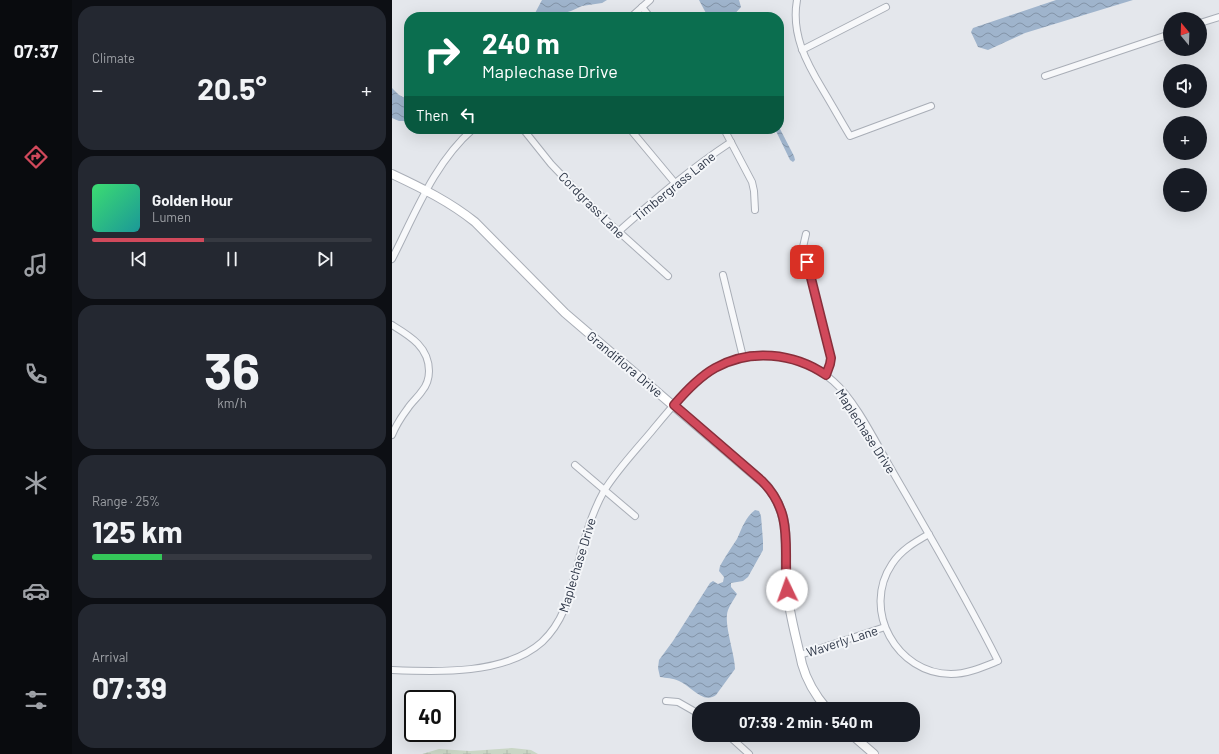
<!DOCTYPE html>
<meta charset="utf-8">
<style>
body{margin:0;font-family:Barlow,sans-serif;background:#242831;color:#f1f3f6;height:100vh;display:flex;flex-direction:column;font-size:15px;white-space:nowrap}
*{box-sizing:border-box;margin:0}
p{font-size:13px;color:#9ea1a6}
.icon{flex:none;width:22px;height:22px;fill:none;stroke:currentColor;stroke-width:2;stroke-linecap:round;stroke-linejoin:round}
.map{position:relative;flex:1;overflow:hidden}
.side{display:flex;flex-direction:column;gap:6px;padding:6px;background:#0d0f14;width:320px}
.side>*{flex:none}
.guide{position:absolute;left:12px;top:12px;width:380px;height:122px;border-radius:16px;box-shadow:0 4px 16px #0002;background:#0b6e4f;color:#fff;overflow:hidden}
.needle{width:26px;rotate:341deg}
.fabs{position:absolute;left:771px;top:12px;display:grid;gap:8px}
.fabs a{display:grid;place-items:center;width:44px;height:44px;border-radius:50%;background:#171b24;box-shadow:0 4px 16px #0002;font-size:20px}
.speed{position:absolute;left:12px;top:690px;display:flex;gap:8px;font-size:20px;font-weight:700;text-align:center}
.speed>*{display:grid;place-content:center;width:52px;height:52px;border-radius:50%;background:#171b24;box-shadow:0 4px 16px #0002;line-height:1}
.speed .limit{border:2px solid #111;border-radius:6px;background:#fff;color:#111}
.pin{position:absolute;display:grid;place-items:center;width:34px;height:34px;color:#fff;margin:-17px;border-radius:8px;box-shadow:0 2px 6px #0006}
.me{position:absolute;width:44px;margin:-22px;rotate:357deg;stroke-linejoin:round;filter:drop-shadow(0 0 3px #0008)}
.turn{display:flex;align-items:center;gap:14px;height:84px;padding:0 12px;font-size:18px}
.turn .icon{width:52px;height:52px;stroke-width:2.5}
.turn b{display:block;font-size:28px;line-height:34px}
.then{display:flex;align-items:center;height:38px;padding:0 12px;background:#0003;gap:8px;font-size:15px}
.big{font-size:30px;font-weight:700;line-height:1.1}
.side .tile{flex:1;display:flex;flex-direction:column;justify-content:center;gap:6px;min-width:0;padding:0 14px;border-radius:16px;background:#242831}
.side .dial{align-items:center;gap:0}
.dial b{font-size:52px;line-height:1}
.song{display:flex;align-items:center;gap:12px}
.cover{width:48px;height:48px;border-radius:6px;background:linear-gradient(135deg,hsl(140 70% 55%),hsl(180 70% 35%))}
.played{height:4px;border-radius:2px;background:linear-gradient(90deg,#d1495b 40%,#363941 40%)}
.keys{display:flex;justify-content:space-around;direction:ltr}
.heat{display:flex;justify-content:space-between;align-items:center;font-size:22px;direction:ltr}
.charge{height:6px;border-radius:3px;background:linear-gradient(90deg,#34c759 25%,#363941 0)}
.trip{position:absolute;left:300px;top:702px;width:228px;height:40px;border-radius:16px;background:#171b24;box-shadow:0 4px 16px #0002;font-weight:700;line-height:40px;text-align:center}
main{display:flex;flex:1;min-height:0}
.menu{display:flex;flex-direction:column;width:72px;justify-content:space-around;align-items:center;background:#090b0e;color:#9ea1a6}
.menu .icon{width:28px;height:28px}
.menu .current{color:#d1495b}
.menu b{font-size:18px;color:#f1f3f6}
.map>svg:first-child{display:block}
.wetland{fill:url(#wetland-marsh)}
.water{fill:url(#water-waves)}
.lines{fill:none;stroke-linecap:round;stroke-linejoin:round}
.street-casing{stroke:#a9aeb7;stroke-width:8}
.secondary-casing{stroke:#a9aeb7;stroke-width:10}
.street{stroke:#f7f8fa;stroke-width:6}
.secondary{stroke:#fff;stroke-width:8}
.route-casing{stroke:#882f3b;stroke-width:10}
.route{stroke:#d1495b;stroke-width:7}
.labels{text-anchor:middle;dominant-baseline:central;stroke-width:4;stroke-linejoin:round;paint-order:stroke}
.street-label{font-size:13px;fill:#2b3445;stroke:#f4f6f9}
</style>
<main>
<nav class="menu">
<b>07:37</b>
<svg class="icon current" aria-label="directions" viewBox="0 0 24 24"><path d="M12 3l9 9-9 9-9-9zM9 14v-3h6M13 9l2 2-2 2"/></svg>
<svg class="icon" aria-label="music" viewBox="0 0 24 24"><path d="M9 18V5l10-2v13"/><circle cx="6" cy="18" r="3"/><circle cx="16" cy="16" r="3"/></svg>
<svg class="icon" aria-label="phone" viewBox="0 0 24 24"><path d="M5 4h4l2 5-3 2q2 4 5 5l2-3 5 2v4C11 20 4 13 5 4z"/></svg>
<svg class="icon" aria-label="climate" viewBox="0 0 24 24"><path d="M12 3v18M4 7l16 10M4 17L20 7"/></svg>
<svg class="icon" aria-label="car" viewBox="0 0 24 24"><path d="M5 17H2v-5l4-1 3-4h7l3 4 3 1v5h-3M9 17h6M6 11h13"/><circle cx="7" cy="17" r="2"/><circle cx="17" cy="17" r="2"/></svg>
<svg class="icon" aria-label="filters" viewBox="0 0 24 24"><path d="M4 7h16M4 17h16"/><circle cx="9" cy="7" r="2"/><circle cx="15" cy="17" r="2"/></svg>
</nav>
<section class="side">
<div class="tile"><p>Climate</p>
<div class="heat"><a>−</a><b class="big">20.5°</b><a>+</a></div>
</div>
<div class="tile">
<div class="song"><i class="cover"></i><div><b>Golden Hour</b><p>Lumen</p></div></div>
<div class="played"></div>
<div class="keys"><svg class="icon" aria-label="previous" viewBox="0 0 24 24"><path d="M18 5L8 12l10 7zM5 5v14"/></svg><svg class="icon" aria-label="pause" viewBox="0 0 24 24"><path d="M8 5v14M16 5v14"/></svg><svg class="icon" aria-label="next" viewBox="0 0 24 24"><path d="M6 5l10 7-10 7zM19 5v14"/></svg></div>
</div>
<div class="tile dial"><b>36</b><p>km/h</p></div>
<div class="tile"><p>Range · 25%</p><b class="big">125 km</b><div class="charge"></div></div>
<div class="tile"><p>Arrival</p><b class="big">07:39</b></div>
</section>
<div class="map">
<svg width="827" height="754" viewBox="0 0 827 754">
<defs>
<pattern id="wetland-marsh" width="20" height="14" patternUnits="userSpaceOnUse"><rect width="20" height="14" fill="#c9d6c5"/><path d="M1 5h8M5 5V1M11 12h8M15 12V8" fill="none" stroke="#adb8ab"/></pattern>
<pattern id="water-waves" width="16" height="10" patternUnits="userSpaceOnUse"><rect width="16" height="10" fill="#9fb4cc"/><path d="M0 5q4-4 8 0t8 0" fill="none" stroke="#8293a7"/></pattern>
</defs>
<rect width="100%" height="100%" fill="#e4e7ec"/>
<polygon class="wetland" points="120,748 139,750 146,754 30,754 47,749 78,751"/>
<g class="water">
<polygon points="150,0 215,0 210,3 190,6 179,11 159,17 143,17 142,15"/>
<polygon points="307,0 347,0 349,7 340,17 316,17"/>
<polygon points="664,0 741,0 633,33 596,50 586,47 579,32 581,28"/>
<polygon points="0,88 7,95 17,100 16,121 7,121 0,118"/>
<polygon points="387,127 402,156 403,160 401,162 398,160 383,129 387,129"/>
<path d="M363 510 367 511 369 516 371 541V550L356 577 351 581 339 583V587L345 594C342 599 338 605 336 610 331 623 343 654 343 669L324 695C311 705 298 685 287 681 281 678 274 678 268 677L266 668 267 660 281 641 318 583 321 581 326 584 331 582 332 577 327 571 328 566C333 557 339 548 345 539 350 528 353 518 363 510Z"/>
</g>
<g class="lines">
<g class="street-casing">
<g id="street">
<path d="M405 0C399 34 414 62 431 90 440 105 449 121 458 136L539 106"/>
<polyline points="250,7 258,17"/>
<polyline points="239,17 258,0"/>
<polyline points="808,23 827,17"/>
<polyline points="410,50 494,7"/>
<polyline points="653,76 778,34"/>
<polyline points="131,129 159,164 206,213 276,276"/>
<polyline points="238,129 283,183"/>
<polyline points="332,129 360,182 362,191 363,210"/>
<path d="M226 232C262 200 298 169 339 142"/>
<polyline points="414,234 411,247 439,358 438,364 434,375"/>
<path d="M0 259C23 214 42 163 81 129"/>
<polyline points="331,275 351,357"/>
<path d="M0 325C18 336 37 347 37 371 37 378 35 385 30 391 26 397 20 402 16 408 10 416 4 425 0 435"/>
<polyline points="183,465 243,516"/>
<polyline points="408,655 493,627"/>
<path d="M0 670C46 672 113 675 150 642 171 622 177 598 184 571 191 544 198 516 212 491 225 470 243 451 259 432 293 391 329 344 390 357 409 361 426 368 441 381 463 400 483 441 498 467 535 531 573 595 606 661 591 667 575 674 559 674 505 674 469 610 500 564 509 550 523 542 537 534"/>
<polyline points="274,701 286,702 307,714"/>
<polyline points="336,735 357,754"/>
</g>
</g>
<g class="secondary-casing">
<g id="secondary">
<path d="M0 174C30 188 58 202 83 222L173 313 375 486C403 521 390 550 395 589 397 614 405 640 410 664 415 682 423 695 435 709"/>
<polyline points="460,735 482,754"/>
</g>
</g>
<use href="#street" class="street"/>
<use href="#secondary" class="secondary"/>
</g>
<g class="lines">
<g class="route-casing">
<path id="route" d="M395 590C391 548 403 514 370 481L282 405C294 391 307 377 323 368 358 348 402 353 434 375L438 364 439 358 415 262"/>
</g>
<use href="#route" class="route"/>
</g>
<g class="labels">
<g class="street-label">
<text transform="translate(282 186) rotate(-39)">Timbergrass Lane</text>
<text transform="translate(200 205) rotate(45)">Cordgrass Lane</text>
<text transform="translate(233 364) rotate(40)">Grandiflora Drive</text>
<text transform="translate(474 431) rotate(57)">Maplechase Drive</text>
<text transform="translate(185 565) rotate(-73)">Maplechase Drive</text>
<text transform="translate(450 641) rotate(-18)">Waverly Lane</text>
</g>
</g>
</svg>
<div class="fabs">
<a><svg class="needle" viewBox="-14 -14 28 28"><path d="M0-13l5 13h-10z" fill="#e53935"/><path d="M0 13l5-13h-10z" fill="#9ea1a6"/></svg></a>
<a><svg class="icon" aria-label="sound" viewBox="0 0 24 24"><path d="M4 9h4l5-4v14l-5-4H4zM17 9q2 3 0 6"/></svg></a>
<a>+</a>
<a>−</a>
</div>
<div class="speed"><div class="limit">40</div></div>
<div class="pin" style="left:415px;top:262px;background:#d93025"><svg class="icon" aria-label="arrive" viewBox="0 0 24 24"><path d="M6 21V4h12l-3 4 3 4H6"/></svg></div>
<svg class="me" style="left:395px;top:590px" viewBox="-20 -20 40 40"><circle r="19" fill="#fff"/><path d="M0-13L10 11 0 6-10 11z" fill="#d1495b"/></svg>
<div class="trip">07:39 · 2 min · 540 m</div>
<div class="guide">
<div class="turn"><svg class="icon" aria-label="right" viewBox="0 0 24 24"><path d="M7 20v-9h11M14 6l5 5-5 5"/></svg><div><b>240 m</b>Maplechase Drive</div></div>
<div class="then">Then<svg class="icon" aria-label="left" viewBox="0 0 24 24"><path d="M17 20v-9H6M10 6l-5 5 5 5"/></svg></div>
</div>
</div>
</main>
